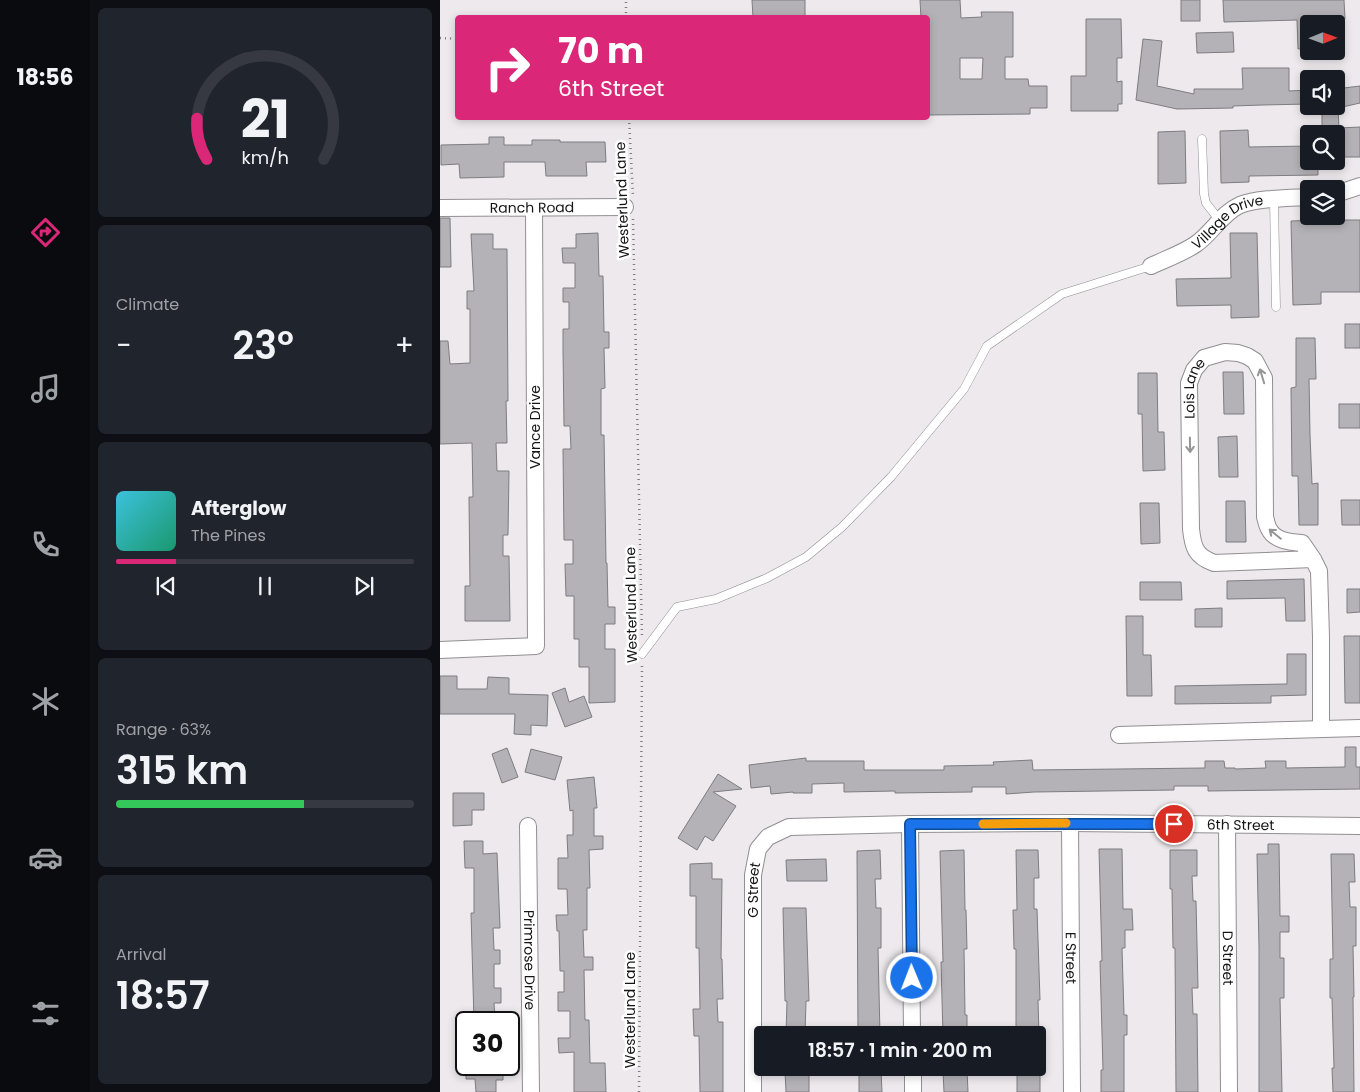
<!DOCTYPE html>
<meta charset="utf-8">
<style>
body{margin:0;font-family:Poppins,sans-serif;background:#20242c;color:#f1f3f6;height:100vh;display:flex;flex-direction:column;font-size:19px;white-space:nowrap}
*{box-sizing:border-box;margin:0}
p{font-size:16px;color:#9ea1a6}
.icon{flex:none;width:28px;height:28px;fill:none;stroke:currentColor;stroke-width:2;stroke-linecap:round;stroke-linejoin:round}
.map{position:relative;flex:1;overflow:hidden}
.sheet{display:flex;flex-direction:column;gap:8px;padding:8px;background:#0d0f14;width:350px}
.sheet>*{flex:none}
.hud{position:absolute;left:15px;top:15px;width:475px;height:105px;border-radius:5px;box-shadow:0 2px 8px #0003;background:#db2777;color:#fff;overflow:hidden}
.needle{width:32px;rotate:89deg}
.controls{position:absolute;left:860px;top:15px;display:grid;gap:10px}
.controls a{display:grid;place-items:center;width:45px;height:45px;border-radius:5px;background:#171b24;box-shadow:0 2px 8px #0003;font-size:25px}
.speed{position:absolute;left:15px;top:1011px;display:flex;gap:10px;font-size:25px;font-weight:700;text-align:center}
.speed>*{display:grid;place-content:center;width:65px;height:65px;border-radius:50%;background:#171b24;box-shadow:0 2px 8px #0003;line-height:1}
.speed .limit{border:2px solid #111;border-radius:8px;background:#fff;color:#111}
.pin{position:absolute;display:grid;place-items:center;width:42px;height:42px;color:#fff;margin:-21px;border:2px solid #fff;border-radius:50%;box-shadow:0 1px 5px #0007}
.me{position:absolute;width:55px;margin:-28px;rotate:359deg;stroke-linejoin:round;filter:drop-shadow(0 0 4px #0008)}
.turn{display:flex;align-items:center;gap:18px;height:105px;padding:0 20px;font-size:22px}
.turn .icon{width:65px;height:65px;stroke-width:2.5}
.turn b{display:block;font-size:35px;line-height:42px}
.big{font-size:38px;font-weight:600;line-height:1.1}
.sheet .tile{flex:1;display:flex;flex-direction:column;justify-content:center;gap:8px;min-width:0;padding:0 18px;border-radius:8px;background:#20242c}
.sheet .dial{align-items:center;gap:0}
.dial svg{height:130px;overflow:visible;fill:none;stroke:#363941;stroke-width:7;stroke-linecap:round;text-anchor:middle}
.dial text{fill:#f1f3f6;stroke:none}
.song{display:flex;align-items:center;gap:15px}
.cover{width:60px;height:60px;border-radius:8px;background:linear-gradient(135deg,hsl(190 70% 55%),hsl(160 70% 35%))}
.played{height:5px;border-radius:2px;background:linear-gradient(90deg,#db2777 20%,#363941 20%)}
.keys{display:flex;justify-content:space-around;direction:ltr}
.heat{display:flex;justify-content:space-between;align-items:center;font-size:28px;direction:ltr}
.charge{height:8px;border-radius:4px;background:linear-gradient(90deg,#34c759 63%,#363941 0)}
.trip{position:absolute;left:314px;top:1026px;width:292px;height:50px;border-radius:5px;background:#171b24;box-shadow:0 2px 8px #0003;font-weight:600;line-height:50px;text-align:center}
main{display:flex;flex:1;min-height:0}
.tab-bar{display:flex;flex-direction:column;width:90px;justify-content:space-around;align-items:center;background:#090b0e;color:#9ea1a6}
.tab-bar .icon{width:35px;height:35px}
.tab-bar .selected{color:#db2777}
.tab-bar b{font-size:22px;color:#f1f3f6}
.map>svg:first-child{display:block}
.building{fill:#b4b2b6;stroke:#7d7c80;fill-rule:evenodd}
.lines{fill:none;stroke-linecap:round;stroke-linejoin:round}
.lane-casing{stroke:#928f92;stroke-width:9}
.street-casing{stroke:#928f92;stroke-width:18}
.path{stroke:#807e80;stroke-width:2.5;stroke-dasharray:1 4;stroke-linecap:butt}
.lane{stroke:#fff;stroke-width:8}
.street{stroke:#fff;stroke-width:16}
.oneway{stroke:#969596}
.route-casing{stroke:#114b97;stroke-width:12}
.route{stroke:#1a73e8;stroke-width:9}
.slow{stroke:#f59e0b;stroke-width:9}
.labels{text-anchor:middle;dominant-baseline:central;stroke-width:5;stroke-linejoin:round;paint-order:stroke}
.street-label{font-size:14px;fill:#151415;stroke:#fff}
</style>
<main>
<nav class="tab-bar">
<b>18:56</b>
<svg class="icon selected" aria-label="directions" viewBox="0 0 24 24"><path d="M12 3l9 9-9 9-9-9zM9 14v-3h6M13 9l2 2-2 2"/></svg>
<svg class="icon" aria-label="music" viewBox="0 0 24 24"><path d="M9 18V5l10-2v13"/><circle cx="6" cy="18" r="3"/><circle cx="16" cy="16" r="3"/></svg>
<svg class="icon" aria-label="phone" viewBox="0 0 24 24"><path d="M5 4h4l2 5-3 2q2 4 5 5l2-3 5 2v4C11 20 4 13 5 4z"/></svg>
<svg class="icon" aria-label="climate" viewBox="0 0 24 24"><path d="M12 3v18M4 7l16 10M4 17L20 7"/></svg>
<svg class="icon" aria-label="car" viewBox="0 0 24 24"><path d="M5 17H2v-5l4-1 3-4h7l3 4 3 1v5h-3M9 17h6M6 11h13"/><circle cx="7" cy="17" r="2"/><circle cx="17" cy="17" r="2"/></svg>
<svg class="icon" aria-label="filters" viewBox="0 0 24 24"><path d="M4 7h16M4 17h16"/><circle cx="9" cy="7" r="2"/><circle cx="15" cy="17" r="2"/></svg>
</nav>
<section class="sheet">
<div class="tile dial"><svg viewBox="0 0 100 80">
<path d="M14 69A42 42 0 1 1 86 69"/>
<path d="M14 69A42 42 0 0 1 8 44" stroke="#db2777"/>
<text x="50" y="56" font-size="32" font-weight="700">21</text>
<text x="50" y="72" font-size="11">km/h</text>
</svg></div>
<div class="tile"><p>Climate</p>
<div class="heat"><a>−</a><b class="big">23°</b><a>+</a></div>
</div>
<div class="tile">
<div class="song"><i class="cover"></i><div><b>Afterglow</b><p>The Pines</p></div></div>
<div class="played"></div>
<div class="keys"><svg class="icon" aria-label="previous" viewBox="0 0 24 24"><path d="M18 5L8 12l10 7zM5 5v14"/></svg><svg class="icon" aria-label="pause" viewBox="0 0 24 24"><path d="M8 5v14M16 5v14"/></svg><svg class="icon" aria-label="next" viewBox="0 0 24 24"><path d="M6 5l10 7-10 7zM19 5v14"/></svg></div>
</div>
<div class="tile"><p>Range · 63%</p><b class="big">315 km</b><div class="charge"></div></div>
<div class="tile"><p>Arrival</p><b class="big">18:57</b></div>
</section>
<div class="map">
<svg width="920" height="1092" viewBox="0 0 920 1092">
<rect width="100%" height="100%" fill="#ede9ec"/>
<g class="building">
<polygon points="312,0 365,0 365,18 313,18"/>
<path d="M480 0H520L521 18 542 17 541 12H573V57H565V79H588L589 86H607V108H590V114L488 115V18H481ZM520 58H543L542 79H520Z"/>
<rect x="741" y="0" width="19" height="21"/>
<polygon points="783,0 904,0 905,19 869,21 869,49 858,49 857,20 784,22"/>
<polygon points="646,19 681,19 682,58 677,58 677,82 682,81 682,104 678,104 678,111 631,111 631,76 646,76"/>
<polygon points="793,32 794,52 757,53 756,33"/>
<polygon points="703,39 722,41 717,86 754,94 754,89 803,89 802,68 849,68 849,91 869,90 869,104 822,105 793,106 793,108 737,109 696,100"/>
<polygon points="920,86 920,103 898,108 899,128 920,127 920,157 896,157 896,134 882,134 882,106 896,106 896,89"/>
<polygon points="808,130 809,147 869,146 869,161 878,161 878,175 809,176 809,182 781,183 780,131"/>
<polygon points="745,131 746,183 718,184 718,132"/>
<polygon points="49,137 64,137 64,145 92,145 92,140 120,140 120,142 165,142 166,162 146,162 147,176 106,176 105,162 64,162 64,177 20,178 19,164 1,165 1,145 49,144"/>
<polygon points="0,218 10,218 11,267 0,267"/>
<polygon points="879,220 920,220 920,292 881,292 881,304 853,305 851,221"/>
<polygon points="158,233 159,276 163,276 164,332 169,332 169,348 164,348 165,388 161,389 161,435 164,435 166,563 167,563 168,607 175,607 175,624 165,624 165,649 175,649 175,702 149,703 149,667 139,667 139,639 134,639 134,596 126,596 125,564 133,564 133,540 124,540 123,449 131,449 130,426 124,426 123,349 123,329 129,329 129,302 123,302 123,288 135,288 135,263 123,263 122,248 136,248 136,234"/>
<polygon points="790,233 817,233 819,317 791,318 791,305 737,306 736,279 791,278"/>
<polygon points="31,234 53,234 53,249 67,249 68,401 66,401 67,443 56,443 57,471 69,471 68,535 63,535 63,556 69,556 70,621 25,621 25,586 30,586 29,497 33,497 32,443 0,444 0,341 8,341 10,364 30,363 30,309 27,309 27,291 34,291"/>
<rect x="905" y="324" width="15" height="24"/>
<polygon points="856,338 875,338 876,379 869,379 870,435 872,484 878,483 878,525 859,525 858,476 852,476 851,388 856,387"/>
<polygon points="783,372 803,372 804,414 784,414"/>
<polygon points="698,373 717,373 718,432 724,432 725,470 703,471 702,414 698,414"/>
<rect x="899" y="404" width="21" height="24"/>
<polygon points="797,436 798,477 779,477 778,437"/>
<polygon points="901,500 920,500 920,525 902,525"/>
<polygon points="786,501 805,501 806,542 786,542"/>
<polygon points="700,503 719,503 720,543 701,544"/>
<polygon points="864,579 865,621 846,621 845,598 787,599 787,581"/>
<polygon points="700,582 741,582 742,600 700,600"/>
<polygon points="907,589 920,589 920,612 907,613"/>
<polygon points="782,608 782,627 755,627 755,609"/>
<polygon points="686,616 703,616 703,655 711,655 712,696 687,696"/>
<polygon points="904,636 920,636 920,703 905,703"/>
<polygon points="847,654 866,654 866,695 831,696 831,703 735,704 735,686 847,684"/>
<polygon points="0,676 17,676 17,689 47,689 48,677 69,678 69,694 108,695 107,726 91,725 91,735 74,734 75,714 0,714"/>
<polygon points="125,688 129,702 144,696 152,717 125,727 112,693"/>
<polygon points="905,747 916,747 916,767 920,767 920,789 768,791 768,786 734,786 734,790 594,792 566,794 566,787 532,787 532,792 455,793 455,791 404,792 404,783 372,784 372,793 353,793 353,792 331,794 330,786 311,788 309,765 366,758 366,761 424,761 424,770 504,770 504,766 554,765 553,762 592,760 593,770 765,768 765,761 784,761 785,768 795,768 795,769 826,768 825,761 846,761 846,768 905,767"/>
<polygon points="67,748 78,777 62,783 52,754"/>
<polygon points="91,749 122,757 115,780 85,772"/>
<polygon points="278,774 302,789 273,792 296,806 273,841 265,836 257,850 238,838"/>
<polygon points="154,777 157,808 154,808 154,836 163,836 163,849 149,850 150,888 147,888 147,930 143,930 144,957 153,957 153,970 144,970 145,1020 149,1020 150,1063 165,1063 166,1092 134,1092 134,1052 119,1053 118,1038 130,1038 130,1011 118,1011 118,992 124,992 124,971 120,971 119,931 117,931 116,915 128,915 127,889 118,889 118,858 128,858 127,835 133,835 133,810 130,811 127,780"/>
<polygon points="13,793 44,793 44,810 32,810 32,825 13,826"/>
<polygon points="24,841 43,841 43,854 57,853 60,928 53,928 54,950 60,950 60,964 54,964 54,988 61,988 61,1003 54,1003 55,1020 34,1021 31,913 34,913 34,868 25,868"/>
<polygon points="828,844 839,844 840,916 849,916 849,932 840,932 840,958 844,958 844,998 840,998 842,1092 819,1092 819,947 817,854 828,854"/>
<polygon points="659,849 682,849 683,909 692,909 693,930 685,930 685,948 682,948 684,1015 687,1015 687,1035 684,1035 684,1092 661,1092 661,1070 663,1070 660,961 662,961"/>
<polygon points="440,850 441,879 435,879 436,908 441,908 441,948 438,948 440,1035 418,1035 417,851"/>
<polygon points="524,850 525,910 526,910 527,949 524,949 525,1015 527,1015 527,1035 503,1035 501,962 503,962 500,851"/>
<polygon points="576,850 598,850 599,878 594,878 594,909 597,909 600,1000 598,1000 599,1035 576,1035 576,949 574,949 573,910 577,910"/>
<polygon points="730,850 757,850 757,876 752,876 753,901 756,901 758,988 752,988 753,1014 757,1014 758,1092 736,1092 735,948 733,948 732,889 730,889"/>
<polygon points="891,854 914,854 915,882 909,882 910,907 916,907 916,946 913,946 914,997 913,997 914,1092 893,1092 892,1068 894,1068 892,998 890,998 890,959 893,959"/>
<polygon points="386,859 387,881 347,881 346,860"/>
<polygon points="272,863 272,879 282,879 281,959 282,959 283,999 277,999 278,1022 283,1022 283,1092 260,1092 259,1036 254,1036 253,1009 260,1009 259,948 256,948 256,896 250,896 250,864"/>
<polygon points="343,908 366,908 369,1001 366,1001 365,1035 346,1035 347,1001 345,1001"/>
<polygon points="26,1065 63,1065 63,1080 56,1080 56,1092 36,1092 35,1079 26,1079"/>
<polygon points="527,1070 528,1092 504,1092 503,1071"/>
<polygon points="600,1070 600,1092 577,1092 577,1071"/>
<polygon points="369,1071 369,1092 346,1092 345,1072"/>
<polygon points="419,1071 441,1071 442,1092 419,1092"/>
</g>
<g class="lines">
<g class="lane-casing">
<g id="lane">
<polyline points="762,139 764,194 766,203 780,221"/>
<polyline points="834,200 836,307"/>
<polyline points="202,654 237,607 276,599 327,578 366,557 402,527 451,477 524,389 547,346 622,294 711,266"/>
</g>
</g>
<g class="street-casing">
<g id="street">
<polyline points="896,194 920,186"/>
<path id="s1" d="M0 208 185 207"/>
<path id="s2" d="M711 266C726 259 743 253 756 244 772 233 782 213 800 205 818 198 849 198 869 197"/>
<path id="s3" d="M873 559 774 563C755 556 753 547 751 529L749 383 754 370 764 358 785 352 798 353 807 356 815 361 824 378 825 517C826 520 827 526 829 529 835 541 850 542 862 543L873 559 879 571 881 637V729"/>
<polyline points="0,650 96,646 94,208"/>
<polyline points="679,735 920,728"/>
<path id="s4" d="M630 823 632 1092"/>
<polyline points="470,824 472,1035"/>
<path id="s5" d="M787 824 789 1092"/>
<path id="s6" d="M88 826 91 1092"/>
<polyline points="473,1068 473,1092"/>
<path id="s7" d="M313 1092V875L318 849 328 837 349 827 470 824 630 823 920 826"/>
</g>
</g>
<g class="path">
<polyline points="186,18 186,0"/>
<polyline points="0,38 18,39"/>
<polyline points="189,118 193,196"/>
<polyline points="193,219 202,636"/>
<polyline points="199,1092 202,664"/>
</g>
<use href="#lane" class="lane"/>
<use href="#street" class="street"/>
</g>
<defs><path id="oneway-shaft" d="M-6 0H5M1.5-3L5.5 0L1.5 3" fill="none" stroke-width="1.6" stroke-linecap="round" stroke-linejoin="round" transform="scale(1.25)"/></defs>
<g class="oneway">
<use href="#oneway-shaft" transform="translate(822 376) rotate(-107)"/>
<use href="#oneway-shaft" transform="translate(750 445) rotate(89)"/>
<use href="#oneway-shaft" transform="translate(835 534) rotate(-141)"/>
</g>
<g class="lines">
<g class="route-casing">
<polyline id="route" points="472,978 470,824 734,824"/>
</g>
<use href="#route" class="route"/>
<polyline class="slow" points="543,824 626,823"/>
</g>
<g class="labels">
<g class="street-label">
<text transform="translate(182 200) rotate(-92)">Westerlund Lane</text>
<text stroke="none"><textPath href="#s1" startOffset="92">Ranch Road</textPath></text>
<text stroke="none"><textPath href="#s2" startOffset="90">Village Drive</textPath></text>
<text stroke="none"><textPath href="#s3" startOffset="285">Lois Lane</textPath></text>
<text transform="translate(95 427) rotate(-90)">Vance Drive</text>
<text transform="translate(191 605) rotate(-91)">Westerlund Lane</text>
<text stroke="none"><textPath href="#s7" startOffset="734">6th Street</textPath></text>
<text stroke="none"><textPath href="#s7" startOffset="202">G Street</textPath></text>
<text stroke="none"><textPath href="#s4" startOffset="135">E Street</textPath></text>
<text stroke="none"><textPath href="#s5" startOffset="134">D Street</textPath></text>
<text stroke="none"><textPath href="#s6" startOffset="134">Primrose Drive</textPath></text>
<text transform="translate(190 1010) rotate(-90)">Westerlund Lane</text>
</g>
</g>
</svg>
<div class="controls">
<a><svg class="needle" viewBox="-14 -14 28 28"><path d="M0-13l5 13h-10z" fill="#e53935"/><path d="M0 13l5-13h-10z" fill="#9ea1a6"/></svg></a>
<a><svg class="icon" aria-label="sound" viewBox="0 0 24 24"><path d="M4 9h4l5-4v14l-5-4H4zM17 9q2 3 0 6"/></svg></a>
<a><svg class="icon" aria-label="search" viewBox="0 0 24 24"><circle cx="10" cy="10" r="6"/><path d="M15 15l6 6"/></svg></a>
<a><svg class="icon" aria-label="layers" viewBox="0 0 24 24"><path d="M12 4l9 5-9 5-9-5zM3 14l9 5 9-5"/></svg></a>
</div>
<div class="speed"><div class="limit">30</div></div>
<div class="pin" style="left:734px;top:824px;background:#d93025"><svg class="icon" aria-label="arrive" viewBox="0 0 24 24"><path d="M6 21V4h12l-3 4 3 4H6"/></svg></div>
<svg class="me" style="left:472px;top:978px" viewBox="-20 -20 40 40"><circle r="17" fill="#1a73e8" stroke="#fff" stroke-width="3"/><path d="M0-11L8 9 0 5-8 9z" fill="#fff"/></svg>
<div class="trip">18:57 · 1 min · 200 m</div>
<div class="hud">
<div class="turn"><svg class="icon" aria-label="right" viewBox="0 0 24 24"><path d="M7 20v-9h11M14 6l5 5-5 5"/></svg><div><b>70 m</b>6th Street</div></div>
</div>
</div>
</main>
